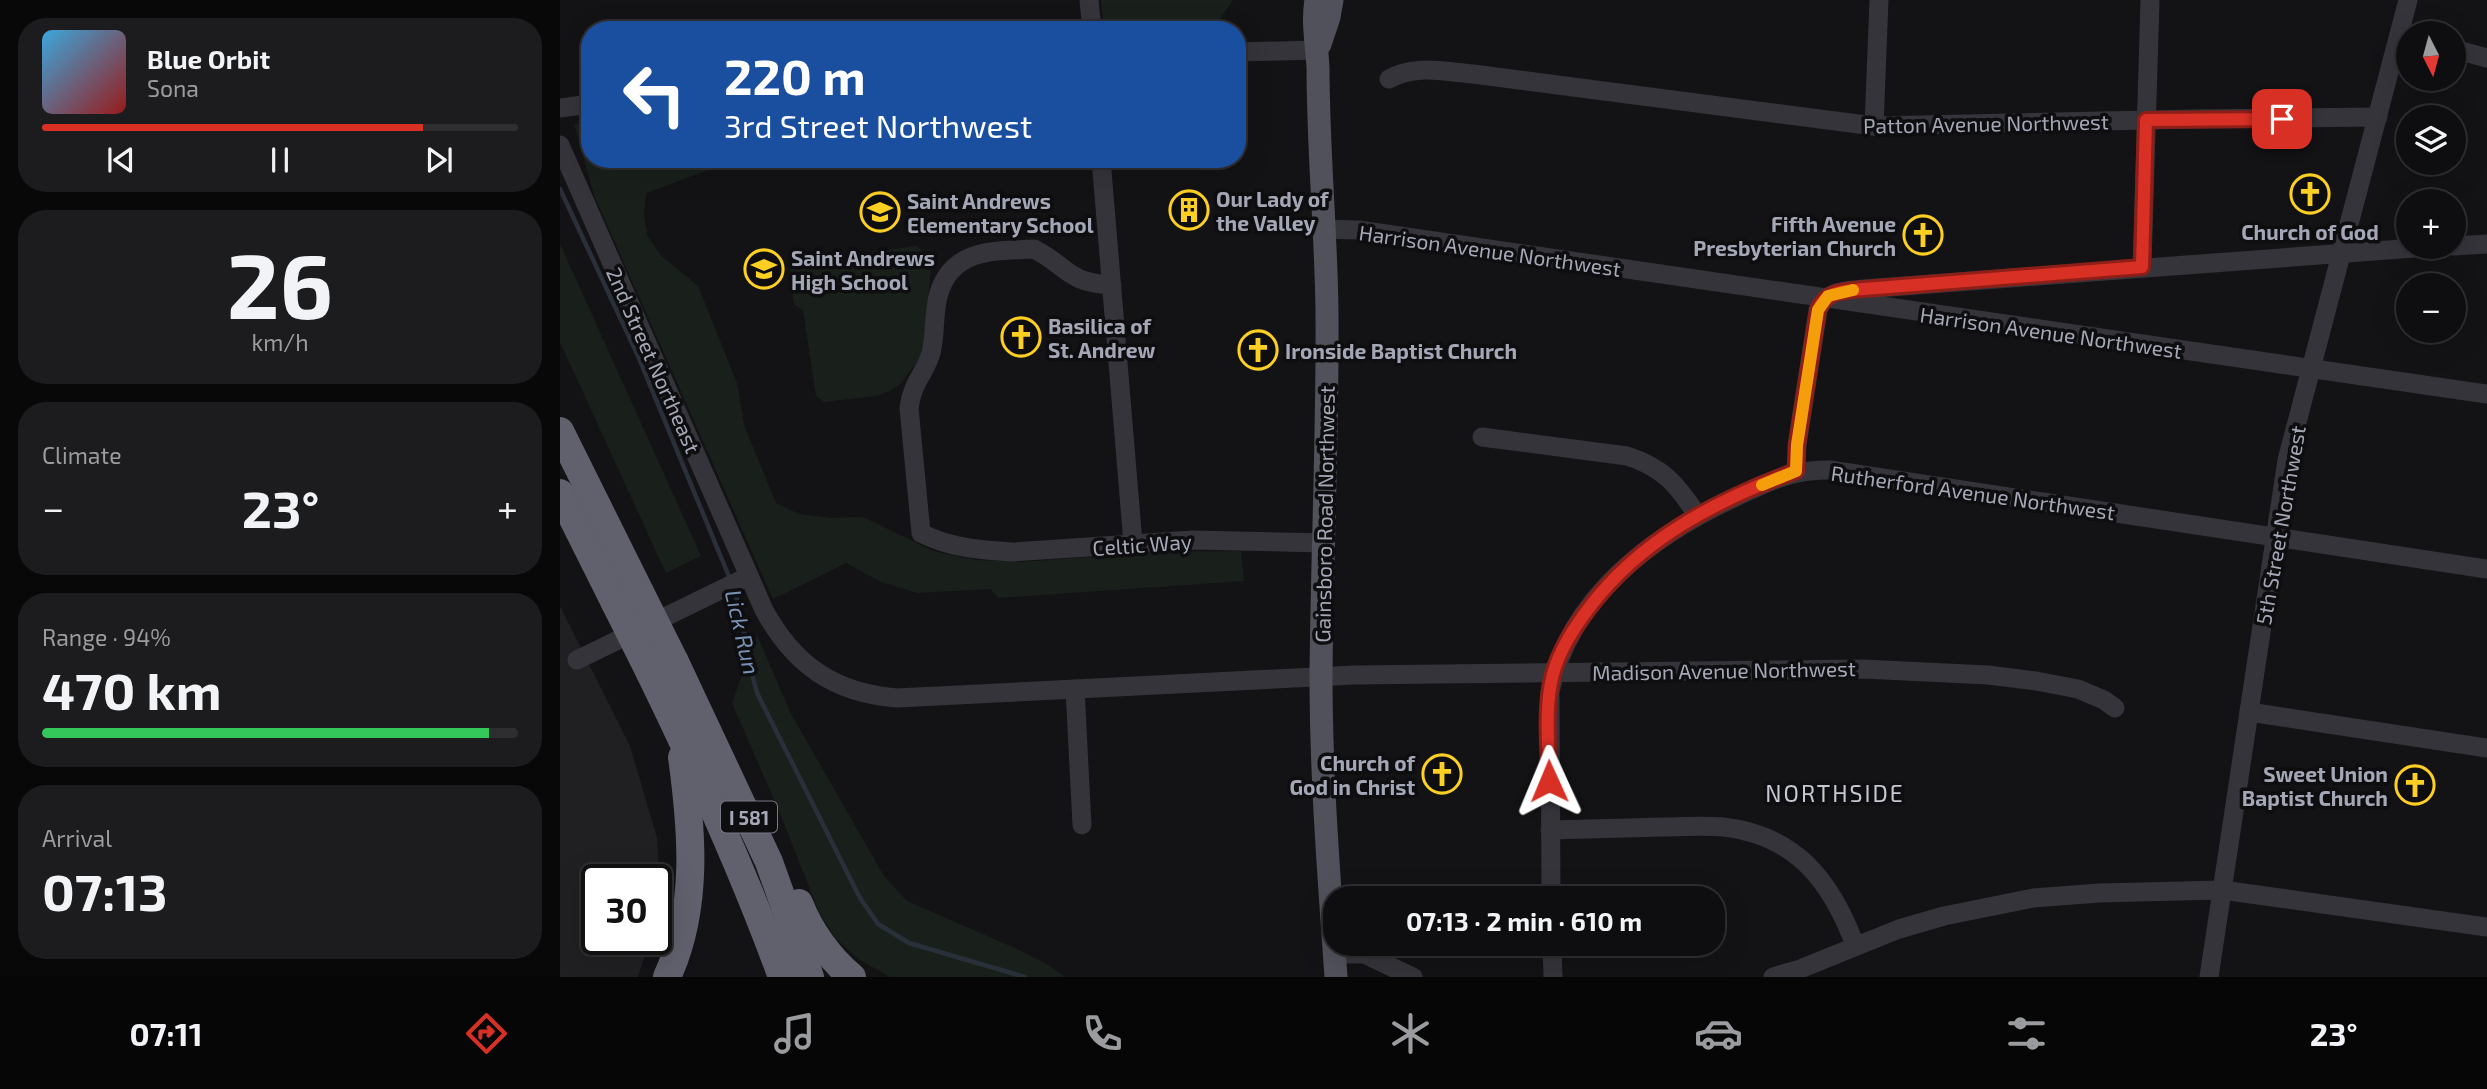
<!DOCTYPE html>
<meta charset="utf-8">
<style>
body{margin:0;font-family:"Exo 2",sans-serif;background:#1c1c1e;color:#f1f3f6;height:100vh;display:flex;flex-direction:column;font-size:26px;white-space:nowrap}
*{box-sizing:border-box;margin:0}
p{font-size:23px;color:#9b9c9f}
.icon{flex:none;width:38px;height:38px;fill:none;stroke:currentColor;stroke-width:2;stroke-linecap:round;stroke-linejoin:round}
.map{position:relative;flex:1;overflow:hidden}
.panel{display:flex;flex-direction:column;gap:18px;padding:18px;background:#080809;width:560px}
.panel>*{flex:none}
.guide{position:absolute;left:21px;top:21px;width:665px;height:147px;border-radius:28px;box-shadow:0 7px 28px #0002,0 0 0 2px #2e2e30;background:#1a4fa0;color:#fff;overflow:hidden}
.needle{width:46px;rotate:174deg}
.controls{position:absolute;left:1836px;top:21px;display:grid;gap:14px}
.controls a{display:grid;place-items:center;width:70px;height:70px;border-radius:50%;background:#0e0e10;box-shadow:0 7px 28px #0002,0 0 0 2px #2e2e30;font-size:35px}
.speed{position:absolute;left:21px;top:864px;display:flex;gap:14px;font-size:35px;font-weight:700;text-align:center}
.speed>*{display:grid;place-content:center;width:91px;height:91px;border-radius:50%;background:#0e0e10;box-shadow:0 7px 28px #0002,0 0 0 2px #2e2e30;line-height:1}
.speed .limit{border:4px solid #111;border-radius:10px;background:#fff;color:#111}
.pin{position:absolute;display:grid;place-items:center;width:60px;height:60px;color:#fff;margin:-30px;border-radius:14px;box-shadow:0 4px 10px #0006}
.me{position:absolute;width:77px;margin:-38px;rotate:359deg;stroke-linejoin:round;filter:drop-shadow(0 0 5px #0008)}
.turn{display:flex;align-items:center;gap:24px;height:147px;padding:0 28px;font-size:32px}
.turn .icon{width:91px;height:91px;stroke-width:2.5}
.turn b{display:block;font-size:49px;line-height:60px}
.big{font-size:52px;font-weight:700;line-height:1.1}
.panel .card{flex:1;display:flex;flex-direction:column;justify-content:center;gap:10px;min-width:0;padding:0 24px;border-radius:28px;background:#1c1c1e}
.panel .dial{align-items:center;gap:0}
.dial b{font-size:91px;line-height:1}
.song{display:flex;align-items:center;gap:21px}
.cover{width:84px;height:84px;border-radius:10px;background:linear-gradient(135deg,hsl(200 70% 55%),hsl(0 70% 35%))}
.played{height:7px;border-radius:4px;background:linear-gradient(90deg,#d93025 80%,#2e2e30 80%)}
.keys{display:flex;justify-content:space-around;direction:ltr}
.heat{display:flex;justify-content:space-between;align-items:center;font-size:38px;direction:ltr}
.charge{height:10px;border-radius:5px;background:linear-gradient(90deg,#34c759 94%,#2e2e30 0)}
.trip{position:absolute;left:763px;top:886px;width:402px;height:70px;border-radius:28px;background:#0e0e10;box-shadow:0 7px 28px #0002,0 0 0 2px #2e2e30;font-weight:700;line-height:70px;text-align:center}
.tab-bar{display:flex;height:112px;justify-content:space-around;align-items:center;background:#060606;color:#9b9c9f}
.tab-bar .icon{width:49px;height:49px}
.tab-bar .current{color:#d93025}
.tab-bar b{font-size:32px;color:#f1f3f6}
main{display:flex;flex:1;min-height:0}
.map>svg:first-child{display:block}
.built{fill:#201f22}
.green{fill:#19201b}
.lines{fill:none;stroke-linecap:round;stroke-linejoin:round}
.stream{stroke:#29303a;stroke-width:4.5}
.minor{stroke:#34343a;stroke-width:19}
.major{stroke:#50515a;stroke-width:23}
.highway{stroke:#60616c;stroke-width:28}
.highway-bridge{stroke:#60616c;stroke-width:28}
.route-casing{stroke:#8d1f18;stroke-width:18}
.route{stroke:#d93025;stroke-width:12}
.slow{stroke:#f59e0b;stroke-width:12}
.labels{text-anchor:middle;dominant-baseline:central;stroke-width:7;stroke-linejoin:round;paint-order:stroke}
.shield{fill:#0e0e10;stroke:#777984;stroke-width:2}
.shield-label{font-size:19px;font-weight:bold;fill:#a4a7b6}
.street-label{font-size:21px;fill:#a4a7b6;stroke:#0e0e10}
.poi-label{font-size:21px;font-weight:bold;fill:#a4a7b6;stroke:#0e0e10;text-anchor:start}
.water-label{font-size:23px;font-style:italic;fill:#7891b4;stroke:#0e0e10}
.neighbourhood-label{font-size:23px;letter-spacing:2px;fill:#c5c7d2;stroke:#0e0e10}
</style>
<main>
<section class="panel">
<div class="card">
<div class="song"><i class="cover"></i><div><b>Blue Orbit</b><p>Sona</p></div></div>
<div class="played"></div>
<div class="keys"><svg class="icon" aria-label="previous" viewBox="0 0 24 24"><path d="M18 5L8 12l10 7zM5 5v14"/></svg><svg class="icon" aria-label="pause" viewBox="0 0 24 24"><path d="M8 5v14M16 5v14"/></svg><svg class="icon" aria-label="next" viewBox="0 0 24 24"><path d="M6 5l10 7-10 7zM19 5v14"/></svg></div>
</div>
<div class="card dial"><b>26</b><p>km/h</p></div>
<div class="card"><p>Climate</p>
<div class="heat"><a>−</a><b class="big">23°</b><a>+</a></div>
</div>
<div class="card"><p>Range · 94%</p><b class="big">470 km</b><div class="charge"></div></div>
<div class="card"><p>Arrival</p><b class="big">07:13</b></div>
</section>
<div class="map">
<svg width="1927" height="977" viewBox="0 0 1927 977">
<rect width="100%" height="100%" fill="#131315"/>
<polygon class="built" points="0,606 70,746 97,838 100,889 96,916 96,880 37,880 37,940 90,940 78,977 0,977"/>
<g class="green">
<polygon points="541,0 673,0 652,30 544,30"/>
<polygon points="30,122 30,159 178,159 86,193 84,214 87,235 101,256 138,286 177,383 184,425 216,503 239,514 271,518 303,517 373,551 416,560 462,562 592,552 681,551 684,581 438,598 431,589 357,593 319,581 286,563 213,599 34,195 14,124"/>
<polygon points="0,244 141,556 106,573 0,342"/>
<polygon points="357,246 372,259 369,287 368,341 361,357 340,384 330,391 316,396 264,402 256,396 243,310 234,304 229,273 235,262"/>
<polygon points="197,635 231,714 324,876 347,901 457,949 490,966 505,977 330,977 300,960 276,939 259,912 219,811 172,703"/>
</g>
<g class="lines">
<g class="stream">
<polyline points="0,189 78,356 170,579"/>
<path d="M174 590C186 624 186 661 198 695L300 898 318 924 349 943 465 977"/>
</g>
<g class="minor">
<polyline points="529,0 532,30"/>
<polyline points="1894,49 1927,58"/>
<polyline points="677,52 757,50"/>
<path d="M829 79C855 64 885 72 913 74L1314 126 1635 119 1818 117"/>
<polyline points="0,108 30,104"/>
<polyline points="1314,126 1319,0"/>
<path d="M0 145 204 610C234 665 274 693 337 698L794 675 1303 669 1428 675 1476 681 1518 689 1544 700 1555 708"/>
<polyline points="541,159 573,543"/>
<polyline points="764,229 798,230 833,235 1927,394"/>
<polyline points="1894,246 1927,244"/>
<polyline points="1582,267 1590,0"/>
<path d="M552 285C507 283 509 267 474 249 435 251 393 248 379 293 373 312 376 333 371 353 366 372 352 382 349 408L361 533C390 548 421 550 453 552L633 540 764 543"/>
<path d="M922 437 1067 456C1102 467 1117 484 1137 515"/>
<path d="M1236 471 1237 445 1258 310C1266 290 1285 291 1304 289L1868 247"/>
<polyline points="17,660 189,576"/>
<polyline points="515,689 522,825"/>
<polyline points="1689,712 1927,748"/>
<path d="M990 830C1028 829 1066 828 1103 827 1123 827 1143 825 1163 827 1236 835 1271 881 1295 945"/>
<path d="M991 898 990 692C1009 596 1095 534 1178 496 1210 481 1234 469 1270 470L1927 569"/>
<polyline points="992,943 993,977"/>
<polyline points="775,954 804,954 853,977"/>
<polyline points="1213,977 1240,969 1339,929 1384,916 1473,898 1539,893 1662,890 1927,927"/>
<polyline points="1649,977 1727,460 1848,0"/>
</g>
<g class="major">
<path d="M756 0C752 23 757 45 758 68 758 149 766 230 767 311 768 433 762 554 761 676 761 777 769 877 776 977"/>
<polyline points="760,44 769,17 772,0"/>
</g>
<g class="highway">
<polyline points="0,431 80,592"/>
<polyline points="0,493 55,603"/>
<polyline points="115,662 209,862 250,977"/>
<path d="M90 673C139 773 184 873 222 977"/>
<path d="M239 903C250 931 269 958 292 977"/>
<path d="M107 977C139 908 132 830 122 757"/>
</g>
<g class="highway-bridge">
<polyline points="80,592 115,662"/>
<polyline points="55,603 90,673"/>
</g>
</g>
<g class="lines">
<g class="route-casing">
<path id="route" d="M989 781C989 746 984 708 993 674 1000 649 1014 628 1029 608 1081 539 1157 500 1236 471L1237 445 1258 310C1266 290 1285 291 1304 289L1582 267 1586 120 1722 119"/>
</g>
<use href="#route" class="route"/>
<polyline class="slow" points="1202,485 1236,471 1237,445 1258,310 1268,296 1293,290"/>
</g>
<defs>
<g id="church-ring" transform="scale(2.0125)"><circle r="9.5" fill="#0e0e10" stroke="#fecf23" stroke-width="1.5"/><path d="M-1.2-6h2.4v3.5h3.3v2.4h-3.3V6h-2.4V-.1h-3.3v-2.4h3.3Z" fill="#fecf23"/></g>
<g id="building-ring" transform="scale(2.0125)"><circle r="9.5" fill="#0e0e10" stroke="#fecf23" stroke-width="1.5"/><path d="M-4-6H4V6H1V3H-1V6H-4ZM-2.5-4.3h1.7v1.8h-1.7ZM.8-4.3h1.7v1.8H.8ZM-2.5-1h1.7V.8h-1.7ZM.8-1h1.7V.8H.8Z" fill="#fecf23"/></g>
<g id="school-ring" transform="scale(2.0125)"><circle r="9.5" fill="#0e0e10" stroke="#fecf23" stroke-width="1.5"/><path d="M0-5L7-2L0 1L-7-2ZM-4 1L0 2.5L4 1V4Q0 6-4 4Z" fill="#fecf23"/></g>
</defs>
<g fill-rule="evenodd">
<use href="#church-ring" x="1750" y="194"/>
<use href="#building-ring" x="629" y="210"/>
<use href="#school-ring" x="320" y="212"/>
<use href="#church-ring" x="1363" y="235"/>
<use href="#school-ring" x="204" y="269"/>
<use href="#church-ring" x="461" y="337"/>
<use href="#church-ring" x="698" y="350"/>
<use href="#church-ring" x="882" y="774"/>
<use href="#church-ring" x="1855" y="785"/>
</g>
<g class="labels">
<rect class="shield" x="161" y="801.5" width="56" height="31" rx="5"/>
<g class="shield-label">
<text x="189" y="817">I 581</text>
</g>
<g class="street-label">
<text transform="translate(1426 123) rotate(-1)">Patton Avenue Northwest</text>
<text transform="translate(930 250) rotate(8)">Harrison Avenue Northwest</text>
<text transform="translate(1491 332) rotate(8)">Harrison Avenue Northwest</text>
<text transform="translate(94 360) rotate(66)">2nd Street Northeast</text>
<text transform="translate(1413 492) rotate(8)">Rutherford Avenue Northwest</text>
<text transform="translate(764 514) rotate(-89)">Gainsboro Road Northwest</text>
<text transform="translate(1720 525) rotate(-80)">5th Street Northwest</text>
<text transform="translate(582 544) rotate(-4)">Celtic Way</text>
<text transform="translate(1164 670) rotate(-1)">Madison Avenue Northwest</text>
</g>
<g class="poi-label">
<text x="656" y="198">Our Lady of<tspan x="656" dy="24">the Valley</tspan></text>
<text x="347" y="200">Saint Andrews<tspan x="347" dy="24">Elementary School</tspan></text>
<text x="1336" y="223" text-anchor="end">Fifth Avenue<tspan x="1336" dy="24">Presbyterian Church</tspan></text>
<text x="1750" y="231" text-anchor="middle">Church of God</text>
<text x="231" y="257">Saint Andrews<tspan x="231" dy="24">High School</tspan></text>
<text x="488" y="325">Basilica of<tspan x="488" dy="24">St. Andrew</tspan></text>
<text x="725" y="350">Ironside Baptist Church</text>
<text x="855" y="762" text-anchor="end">Church of<tspan x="855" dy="24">God in Christ</tspan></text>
<text x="1828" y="773" text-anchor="end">Sweet Union<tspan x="1828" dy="24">Baptist Church</tspan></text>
</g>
<g class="water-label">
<text transform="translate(183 632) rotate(77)">Lick Run</text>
</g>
<g class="neighbourhood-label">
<text x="1275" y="793">NORTHSIDE</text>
</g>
</g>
</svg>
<div class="controls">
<a><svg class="needle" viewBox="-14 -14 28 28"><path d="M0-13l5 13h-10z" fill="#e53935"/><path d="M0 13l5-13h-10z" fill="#9b9c9f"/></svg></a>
<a><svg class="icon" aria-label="layers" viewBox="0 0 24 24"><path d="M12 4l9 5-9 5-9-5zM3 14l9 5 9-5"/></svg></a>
<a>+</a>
<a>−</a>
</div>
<div class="speed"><div class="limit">30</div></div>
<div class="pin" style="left:1722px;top:119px;background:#d93025"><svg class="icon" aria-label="arrive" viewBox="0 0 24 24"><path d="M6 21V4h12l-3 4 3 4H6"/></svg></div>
<svg class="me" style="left:989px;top:781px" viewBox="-20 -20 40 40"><path d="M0-17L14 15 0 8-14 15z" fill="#d93025" stroke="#fff" stroke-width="4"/></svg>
<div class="trip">07:13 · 2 min · 610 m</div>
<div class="guide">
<div class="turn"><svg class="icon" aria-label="left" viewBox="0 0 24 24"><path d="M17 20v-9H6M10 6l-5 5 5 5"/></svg><div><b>220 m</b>3rd Street Northwest</div></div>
</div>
</div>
</main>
<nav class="tab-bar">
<b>07:11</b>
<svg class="icon current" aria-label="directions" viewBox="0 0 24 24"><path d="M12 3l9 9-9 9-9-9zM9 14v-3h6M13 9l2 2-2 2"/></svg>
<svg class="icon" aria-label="music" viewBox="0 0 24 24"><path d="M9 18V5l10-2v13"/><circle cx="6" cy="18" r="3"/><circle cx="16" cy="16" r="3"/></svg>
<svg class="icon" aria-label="phone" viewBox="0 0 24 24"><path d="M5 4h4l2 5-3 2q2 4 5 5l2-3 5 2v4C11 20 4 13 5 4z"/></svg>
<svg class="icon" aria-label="climate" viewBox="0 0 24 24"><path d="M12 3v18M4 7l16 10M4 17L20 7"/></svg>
<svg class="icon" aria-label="car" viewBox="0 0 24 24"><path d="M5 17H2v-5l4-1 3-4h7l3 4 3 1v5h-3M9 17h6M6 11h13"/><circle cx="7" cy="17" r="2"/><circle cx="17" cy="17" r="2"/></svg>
<svg class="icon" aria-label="filters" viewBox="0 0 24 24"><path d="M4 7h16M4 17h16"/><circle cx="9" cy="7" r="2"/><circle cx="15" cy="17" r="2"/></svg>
<b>23°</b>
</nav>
